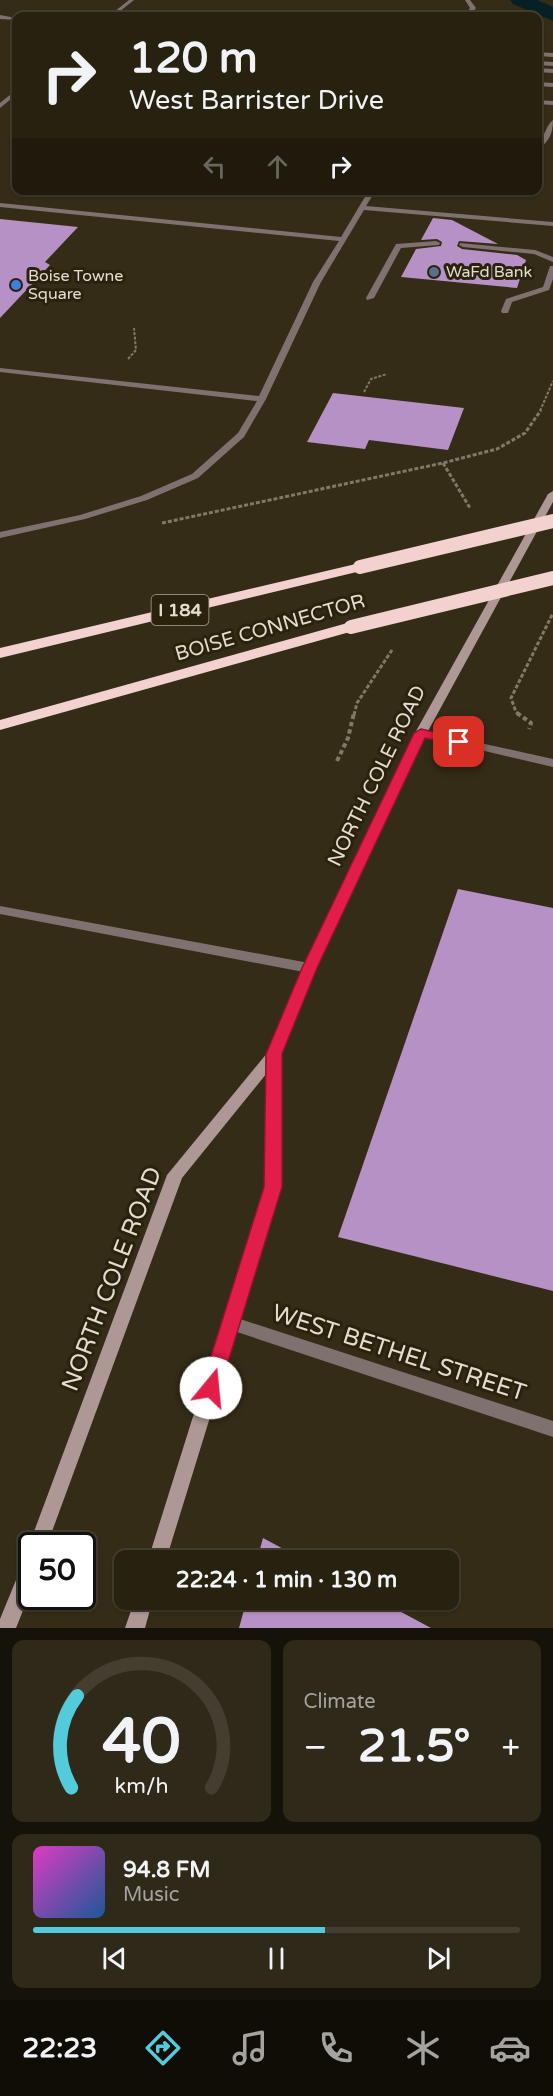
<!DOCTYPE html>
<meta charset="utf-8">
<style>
body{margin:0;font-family:"Varela Round",sans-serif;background:#2f2919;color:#f1f3f6;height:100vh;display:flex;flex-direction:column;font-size:22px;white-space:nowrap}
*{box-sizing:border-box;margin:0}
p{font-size:20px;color:#a4a39f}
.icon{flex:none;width:33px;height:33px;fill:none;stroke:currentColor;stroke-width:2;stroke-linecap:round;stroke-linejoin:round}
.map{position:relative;height:1628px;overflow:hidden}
.sheet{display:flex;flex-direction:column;gap:12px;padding:12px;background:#151209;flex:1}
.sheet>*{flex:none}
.hud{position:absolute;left:12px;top:12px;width:530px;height:183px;border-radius:12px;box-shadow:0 2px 4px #0004,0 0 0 2px #433e30;background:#272110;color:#f1f3f6;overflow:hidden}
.speed{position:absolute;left:18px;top:1532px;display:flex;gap:12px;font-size:30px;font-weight:700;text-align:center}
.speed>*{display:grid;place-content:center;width:78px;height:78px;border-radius:50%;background:#272110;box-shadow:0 2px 4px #0004,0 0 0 2px #433e30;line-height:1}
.speed .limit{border:3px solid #111;border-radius:9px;background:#fff;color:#111}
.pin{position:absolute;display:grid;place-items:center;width:51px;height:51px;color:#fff;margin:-26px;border-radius:12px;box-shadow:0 3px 9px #0006}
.me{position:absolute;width:66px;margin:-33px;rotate:17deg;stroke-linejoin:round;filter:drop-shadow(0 0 4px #0008)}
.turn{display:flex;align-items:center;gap:21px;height:126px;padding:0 18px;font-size:27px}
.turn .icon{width:78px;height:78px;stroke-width:2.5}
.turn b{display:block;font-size:42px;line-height:51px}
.lanes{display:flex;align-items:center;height:57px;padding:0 18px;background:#0003;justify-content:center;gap:30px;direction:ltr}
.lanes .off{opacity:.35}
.big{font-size:45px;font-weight:700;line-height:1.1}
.sheet .card{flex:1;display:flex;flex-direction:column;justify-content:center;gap:9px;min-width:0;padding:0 21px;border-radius:12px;background:#2f2919}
.sheet .dial{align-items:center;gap:0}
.dial svg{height:156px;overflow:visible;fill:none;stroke:#433e30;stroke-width:7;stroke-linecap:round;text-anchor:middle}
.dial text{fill:#f1f3f6;stroke:none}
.song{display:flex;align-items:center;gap:18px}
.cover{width:72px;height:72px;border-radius:9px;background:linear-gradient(135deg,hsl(310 70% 55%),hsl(210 70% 35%))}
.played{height:6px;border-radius:3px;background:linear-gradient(90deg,#53cbdb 60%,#433e30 60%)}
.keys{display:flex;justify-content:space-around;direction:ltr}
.heat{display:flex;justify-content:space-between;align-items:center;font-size:33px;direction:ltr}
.sheet .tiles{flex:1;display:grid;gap:12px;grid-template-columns:1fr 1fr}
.card:last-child{grid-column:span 2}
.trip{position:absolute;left:114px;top:1550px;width:345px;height:60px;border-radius:12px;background:#272110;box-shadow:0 2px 4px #0004,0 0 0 2px #433e30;font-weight:700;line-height:60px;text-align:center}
.dock{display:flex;height:96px;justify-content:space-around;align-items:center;background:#100d06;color:#a4a39f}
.dock .icon{width:42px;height:42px}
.dock .selected{color:#53cbdb}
.dock b{font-size:27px;color:#f1f3f6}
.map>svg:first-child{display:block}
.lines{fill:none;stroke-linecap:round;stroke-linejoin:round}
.canal{fill:#052125;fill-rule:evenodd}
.building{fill:#b691c5}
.path-far2{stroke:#807967;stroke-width:2;stroke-dasharray:3 1.5;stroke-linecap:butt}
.path-far1{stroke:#807967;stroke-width:3;stroke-dasharray:4 2;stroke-linecap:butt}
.path{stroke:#807967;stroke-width:4;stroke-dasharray:4.5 3;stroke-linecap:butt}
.service{fill:#7f7170;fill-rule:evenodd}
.minor{fill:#7f7170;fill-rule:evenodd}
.tertiary{fill:#7f7170;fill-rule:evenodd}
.secondary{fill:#ad9896;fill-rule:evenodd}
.motorway{fill:#f2d1ce;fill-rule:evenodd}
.motorway-bridge{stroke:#f2d1ce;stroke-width:14}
.route{fill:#e11d48;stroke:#92132f;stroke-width:1.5}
.service-dot{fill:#5c6f8a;stroke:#2a220c;stroke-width:2}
.shop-dot{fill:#3f7fe0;stroke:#2a220c;stroke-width:2}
.labels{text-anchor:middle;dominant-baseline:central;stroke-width:6;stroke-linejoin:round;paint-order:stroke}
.far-poi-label{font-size:16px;fill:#e2ddd0;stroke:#2a220c;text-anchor:start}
.shield{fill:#2a220c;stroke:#aba595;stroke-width:1.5}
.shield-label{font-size:18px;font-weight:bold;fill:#e2ddd0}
.street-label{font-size:20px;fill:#e2ddd0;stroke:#2a220c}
.near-street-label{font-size:24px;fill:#e2ddd0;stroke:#2a220c}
</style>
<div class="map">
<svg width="553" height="1628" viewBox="0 0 553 1628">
<rect width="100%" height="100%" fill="#342c16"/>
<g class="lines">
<polygon class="canal" points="510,0 537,0 553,7 553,21 513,4"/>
</g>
<g class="building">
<polygon points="433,218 452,220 498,244 459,241 457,246 462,249 517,255 526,260 517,288 401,277 416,249 441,246 442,242 437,239 421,240"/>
<polygon points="0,219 78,227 45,262 50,265 0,318"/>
<polygon points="333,393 464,408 448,450 369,440 365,449 307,442"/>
<polygon points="458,889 553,908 553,1291 338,1237"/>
<polygon points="263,1538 304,1560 257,1560"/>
<polygon points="247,1599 377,1599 431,1628 239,1628"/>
</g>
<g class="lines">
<g class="path-far2">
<polyline points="128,359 136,350 134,328"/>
<polyline points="364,392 371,379 387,374"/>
<polyline points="540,411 553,381"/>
</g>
<g class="path-far1">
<polyline points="443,463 470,508"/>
<polyline points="162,523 443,463 497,449 525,433 541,410"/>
<polyline points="354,715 357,703 392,650"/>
<polyline points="519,715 516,712 511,698 553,613"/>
</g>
<g class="path">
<polyline points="517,713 531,723 529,729"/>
<polyline points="337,761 348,738 354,713"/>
</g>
<g class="service">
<polygon points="129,0 134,0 114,16 109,16"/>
<polygon points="465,0 470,0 476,8 470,16 465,16 470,8"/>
<polygon points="0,15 16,18 16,20 0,19"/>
<polygon points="537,68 553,69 553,73 537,72"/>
<polygon points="537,82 553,83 553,87 537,86"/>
<polygon points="16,90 16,95 0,108 0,103"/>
<polygon points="537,100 553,101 553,105 537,104"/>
<path d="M553 120C553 133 549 143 537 149V144C545 138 545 126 553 120Z"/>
<polygon points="369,190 376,190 366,206 553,222 553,226 364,210 321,282 266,399 244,437 198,478 147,500 85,519 0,538 0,532 80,515 141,496 192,474 238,433 257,401 0,372 0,368 259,396 313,282 339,241 0,207 0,203 341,237"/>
<polygon points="436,241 440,243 439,245 401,248 374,298 367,300 366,298 396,244"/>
<polygon points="460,243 535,250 553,257 553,262 534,254 463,247 459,245"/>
<polygon points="550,266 553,266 553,279 549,290 512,302 508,313 502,313 501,311 506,299 543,287"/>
<polygon points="0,906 309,963 314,965 316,968 314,971 309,973 0,914"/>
</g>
<g class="minor">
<polygon points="537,52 553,53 553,57 537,56"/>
<polygon points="537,61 553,62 553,66 537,65"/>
<polygon points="231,1316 553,1421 553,1437 225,1328 223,1323 225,1318"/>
</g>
<polygon class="tertiary" points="421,730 553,759 553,767 417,735 415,733"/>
<g class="secondary">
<polygon points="553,491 553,502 427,733 316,968 281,1054 281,1187 166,1560 148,1560 265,1187 267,1073 182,1178 47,1545 32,1545 32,1551 29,1545 167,1175 268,1052 302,968 415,733 548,494"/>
<polygon points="32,1554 32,1588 16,1628 0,1628 0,1619 23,1563 25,1557"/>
<polygon points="135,1599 153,1599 145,1628 125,1628"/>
</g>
<g class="motorway">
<polygon points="360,563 367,567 365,570 0,658 0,648"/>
<polygon points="351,622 359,627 357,630 0,730 0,720"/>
</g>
<g class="motorway-bridge">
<polyline points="360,567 553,521"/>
<polyline points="351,627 553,578"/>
</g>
</g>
<polygon class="route" points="421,729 464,739 466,742 459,745 425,738 317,968 282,1054 282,1187 220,1388 218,1394 211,1396 204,1394 201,1388 264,1187 266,1054 302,968 414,733"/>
<circle class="service-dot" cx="434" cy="272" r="6"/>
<circle class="shop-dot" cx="16" cy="285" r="6"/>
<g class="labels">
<g class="far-poi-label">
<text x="446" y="272">WaFd Bank</text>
<text x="28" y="276">Boise Towne<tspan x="28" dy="18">Square</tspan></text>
</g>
<rect class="shield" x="151.5" y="595" width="57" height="30" rx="4.5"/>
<g class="shield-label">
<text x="180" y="610">I 184</text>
</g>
<g class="street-label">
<text transform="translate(270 628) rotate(-16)">BOISE CONNECTOR</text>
<text transform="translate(377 776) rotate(-64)">NORTH COLE ROAD</text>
</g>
<g class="near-street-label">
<text transform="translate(112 1279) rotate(-69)">NORTH COLE ROAD</text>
<text transform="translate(399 1353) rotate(18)">WEST BETHEL STREET</text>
</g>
</g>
</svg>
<div class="speed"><div class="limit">50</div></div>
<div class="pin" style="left:459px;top:742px;background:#d93025"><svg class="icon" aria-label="arrive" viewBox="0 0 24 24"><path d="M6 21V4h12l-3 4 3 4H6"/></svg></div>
<svg class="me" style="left:211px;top:1388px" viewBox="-20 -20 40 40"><circle r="19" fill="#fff"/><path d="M0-13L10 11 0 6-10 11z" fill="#e11d48"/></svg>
<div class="trip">22:24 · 1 min · 130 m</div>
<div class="hud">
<div class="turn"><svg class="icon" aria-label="right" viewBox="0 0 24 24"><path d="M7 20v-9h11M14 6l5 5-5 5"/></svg><div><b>120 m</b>West Barrister Drive</div></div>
<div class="lanes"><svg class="icon off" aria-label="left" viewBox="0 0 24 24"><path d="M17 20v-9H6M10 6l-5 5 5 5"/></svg><svg class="icon off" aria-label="ahead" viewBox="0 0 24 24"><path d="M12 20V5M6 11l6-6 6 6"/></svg><svg class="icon" aria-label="right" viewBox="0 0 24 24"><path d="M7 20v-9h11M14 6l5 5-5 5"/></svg></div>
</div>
</div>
<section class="sheet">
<div class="tiles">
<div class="card dial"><svg viewBox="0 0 100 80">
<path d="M14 69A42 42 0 1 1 86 69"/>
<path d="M14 69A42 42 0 0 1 17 22" stroke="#53cbdb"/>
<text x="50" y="56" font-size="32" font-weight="700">40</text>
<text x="50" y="72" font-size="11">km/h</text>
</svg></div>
<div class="card"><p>Climate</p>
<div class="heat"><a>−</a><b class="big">21.5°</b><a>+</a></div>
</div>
<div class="card">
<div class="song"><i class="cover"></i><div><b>94.8 FM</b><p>Music</p></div></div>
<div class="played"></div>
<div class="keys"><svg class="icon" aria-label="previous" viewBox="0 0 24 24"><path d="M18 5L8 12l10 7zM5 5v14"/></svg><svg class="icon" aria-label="pause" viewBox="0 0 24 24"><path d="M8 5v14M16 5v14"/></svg><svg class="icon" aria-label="next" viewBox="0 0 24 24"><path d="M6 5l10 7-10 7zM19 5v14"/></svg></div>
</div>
</div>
</section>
<nav class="dock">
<b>22:23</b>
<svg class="icon selected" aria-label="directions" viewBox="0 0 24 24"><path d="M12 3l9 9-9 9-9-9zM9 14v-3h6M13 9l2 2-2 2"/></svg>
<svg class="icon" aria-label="music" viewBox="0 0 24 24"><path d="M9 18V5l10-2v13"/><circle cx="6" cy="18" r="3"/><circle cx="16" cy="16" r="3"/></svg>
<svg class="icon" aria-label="phone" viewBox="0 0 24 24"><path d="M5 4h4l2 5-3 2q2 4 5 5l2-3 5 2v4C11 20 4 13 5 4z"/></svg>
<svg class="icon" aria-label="climate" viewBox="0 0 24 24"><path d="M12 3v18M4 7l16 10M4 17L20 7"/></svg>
<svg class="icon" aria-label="car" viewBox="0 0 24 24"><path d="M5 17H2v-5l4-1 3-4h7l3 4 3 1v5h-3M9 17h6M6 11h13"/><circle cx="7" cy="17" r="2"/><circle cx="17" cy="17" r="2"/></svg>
</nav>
